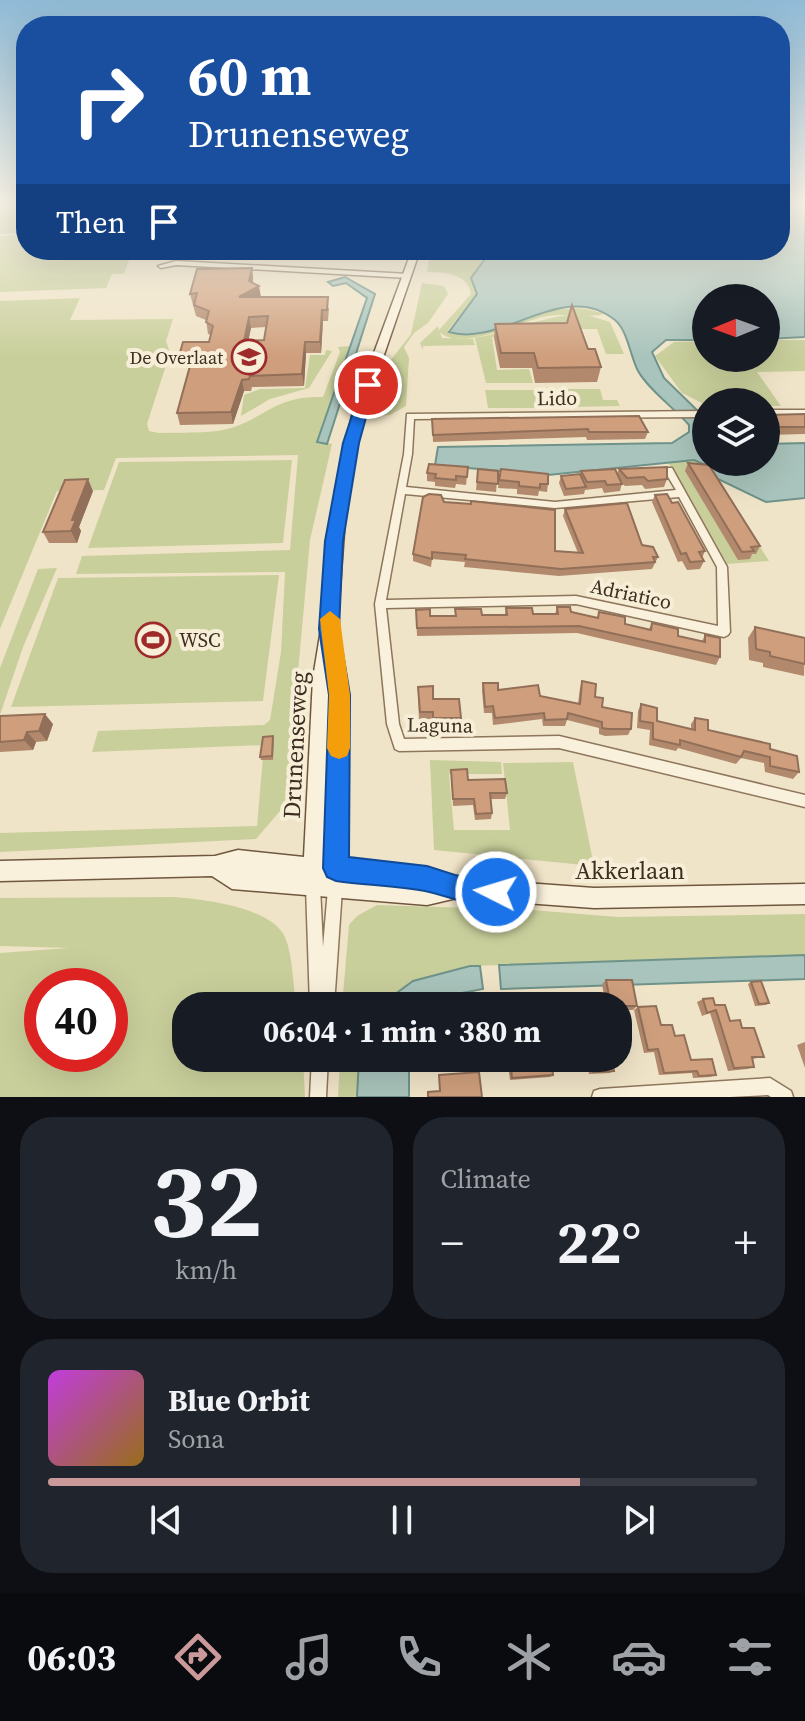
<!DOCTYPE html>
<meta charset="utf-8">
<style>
body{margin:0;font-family:"Source Serif 4",serif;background:#20242c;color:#f1f3f6;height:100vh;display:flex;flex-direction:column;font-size:30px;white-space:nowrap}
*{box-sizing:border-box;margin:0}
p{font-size:26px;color:#9ea1a6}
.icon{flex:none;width:44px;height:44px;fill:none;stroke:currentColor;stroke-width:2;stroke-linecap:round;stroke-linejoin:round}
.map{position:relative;height:1097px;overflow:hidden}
.details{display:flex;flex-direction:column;gap:20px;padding:20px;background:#0d0f14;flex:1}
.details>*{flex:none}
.guide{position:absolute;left:16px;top:16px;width:774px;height:244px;border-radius:32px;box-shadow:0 8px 32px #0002;background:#1a4fa0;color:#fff;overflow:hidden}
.needle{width:52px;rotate:269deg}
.tools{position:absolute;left:692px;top:284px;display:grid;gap:16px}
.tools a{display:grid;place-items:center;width:88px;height:88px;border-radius:50%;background:#171b24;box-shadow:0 8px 32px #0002;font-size:40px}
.speed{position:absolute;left:24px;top:968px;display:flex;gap:16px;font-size:40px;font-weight:700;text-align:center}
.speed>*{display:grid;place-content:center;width:104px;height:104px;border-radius:50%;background:#171b24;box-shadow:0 8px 32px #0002;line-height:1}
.speed .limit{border:12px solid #d22;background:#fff;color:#111}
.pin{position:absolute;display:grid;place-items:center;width:68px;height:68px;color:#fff;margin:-34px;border:4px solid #fff;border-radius:50%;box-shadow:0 2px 8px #0007}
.me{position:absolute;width:88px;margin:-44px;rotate:275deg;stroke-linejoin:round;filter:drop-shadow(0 0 6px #0008)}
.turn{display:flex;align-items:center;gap:28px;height:168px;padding:0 40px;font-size:36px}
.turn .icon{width:104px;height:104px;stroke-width:2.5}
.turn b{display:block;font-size:56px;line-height:68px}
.then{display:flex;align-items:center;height:76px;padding:0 40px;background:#0003;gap:16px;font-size:30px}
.big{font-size:60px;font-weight:700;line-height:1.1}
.details .card{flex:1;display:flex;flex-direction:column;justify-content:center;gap:12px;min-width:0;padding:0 28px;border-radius:32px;background:#20242c}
.details .dial{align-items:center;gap:0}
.dial b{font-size:104px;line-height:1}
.song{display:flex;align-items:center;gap:24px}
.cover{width:96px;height:96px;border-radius:12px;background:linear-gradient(135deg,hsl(290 70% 55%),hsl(40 70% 35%))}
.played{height:8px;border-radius:4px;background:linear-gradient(90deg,#cc999b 75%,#363941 75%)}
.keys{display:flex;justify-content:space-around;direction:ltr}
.heat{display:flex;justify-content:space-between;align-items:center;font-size:44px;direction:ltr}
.details .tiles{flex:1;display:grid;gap:20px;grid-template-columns:1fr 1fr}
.card:last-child{grid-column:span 2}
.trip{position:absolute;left:172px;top:992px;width:460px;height:80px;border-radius:32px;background:#171b24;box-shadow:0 8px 32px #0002;font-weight:700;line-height:80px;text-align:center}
.dock{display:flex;height:128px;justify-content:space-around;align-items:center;background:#090b0e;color:#9ea1a6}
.dock .icon{width:56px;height:56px}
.dock .selected{color:#cc999b}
.dock b{font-size:36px;color:#f1f3f6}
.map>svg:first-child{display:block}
.green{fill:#c9cf9b;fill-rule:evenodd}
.cemetery{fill:#bfc49a}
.water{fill:#a9c4bc;stroke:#6f938a;stroke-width:2}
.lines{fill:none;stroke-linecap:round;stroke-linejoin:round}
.street-casing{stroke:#8d765c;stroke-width:3}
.secondary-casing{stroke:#6f573f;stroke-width:3}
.street{fill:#faf1dc;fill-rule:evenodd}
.secondary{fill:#faf1dc;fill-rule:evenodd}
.wall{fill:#b2896c;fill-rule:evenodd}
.shaded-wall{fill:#916f58}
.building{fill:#cf9f7d;stroke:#916f58;stroke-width:2;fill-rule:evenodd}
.route{fill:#1a73e8;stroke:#114b97;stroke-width:2}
.slow{fill:#f59e0b}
.labels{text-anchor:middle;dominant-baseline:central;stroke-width:8;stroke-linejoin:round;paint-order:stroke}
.far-poi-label{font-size:18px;fill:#3d2e20;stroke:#f7eed8;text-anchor:end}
.street-label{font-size:20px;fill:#3d2e20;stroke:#f7eed8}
.poi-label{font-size:20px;fill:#3d2e20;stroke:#f7eed8;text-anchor:start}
.near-street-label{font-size:24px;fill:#3d2e20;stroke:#f7eed8}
</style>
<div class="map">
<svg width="805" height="1097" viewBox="0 0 805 1097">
<rect width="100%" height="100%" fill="#f0e4c8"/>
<g class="green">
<polygon points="26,235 26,250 133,250 124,274 112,274 106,288 0,292 0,236"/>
<path d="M430 250H534C519 259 497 251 483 262 479 266 475 273 471 278L477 294 448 330C460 330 474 332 486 331 528 325 558 296 604 314 592 318 565 313 548 316 522 320 461 353 440 332L442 338 473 339 475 345 423 346V350L420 343 438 326 439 330 471 294C467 272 445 273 427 272Z"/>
<polygon points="422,283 444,286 448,294 428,323 414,333 404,347 409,358 406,406 390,415 376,416 390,361 411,334"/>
<path d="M80 298 70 320 173 319 166 341 170 353 147 424 149 431 159 433C179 432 202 434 222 430 262 423 271 395 323 397L340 352 338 347 350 346 318 441 332 444 310 540 286 804 256 839 0 852V833L257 826 264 745 92 752 98 731 264 725 270 720 281 652 285 572 76 574 82 556 290 550 298 455 116 458 104 490 57 491 0 629V301Z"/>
<path d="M568 315H587L610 322 624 354H606L597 329H580L567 336 492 337 497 370 529 369 533 383H486L475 338C507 333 535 319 568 315Z"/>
<polygon points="766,340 805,340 805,371 757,372 781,406 766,406 766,402 706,402 706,405 682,393 655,356 674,342 706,341 706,358 766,358"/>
<polygon points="326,350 332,351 309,388 270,399 241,416 244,395 260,389 305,388 310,355 325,355"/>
<polygon points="567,389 600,389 603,400 617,400 620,406 572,407 574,404"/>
<polygon points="485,390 540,390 541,405 545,408 488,408"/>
<polygon points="292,460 283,543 88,548 119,462"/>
<polygon points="694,460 713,472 769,561 727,564 668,462"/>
<polygon points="57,568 23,647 0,715 0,668 38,569"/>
<polygon points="279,575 263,701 11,707 58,578"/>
<polygon points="430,760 501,762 502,774 449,774 454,830 510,830 503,763 573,762 594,866 434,850"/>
<path d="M174 897C202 899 272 907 285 937 293 956 293 985 296 1006H186V1058H303L305 1097H0V953L68 948 0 946V898ZM42 986H110V1054H42Z"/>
<polygon points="377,905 532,910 618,917 805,914 805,955 470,966 389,996 379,1006 342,1006 349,925 357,916"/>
<polygon points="340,1058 359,1058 357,1097 338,1097"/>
</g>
<polygon class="cemetery" points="0,203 26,203 26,233 0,234"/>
<g class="water">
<path d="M780 203H805V337L766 339V298H706V340H666L652 352 664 378 706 419V462H766V444L805 443V498L766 502 718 479 708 466 694 460 548 475 435 465 438 447 672 443 689 432V425C674 408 649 390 638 371 630 356 628 331 615 320 564 278 502 348 449 332L477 294 471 278 485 259 519 256 534 250H780Z"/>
<polygon points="345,277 375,294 327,444 317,442 367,298 346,283 333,286 328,282"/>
<polygon points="805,955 805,979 501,989 499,965"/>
<polygon points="470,966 480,966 483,989 457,994 439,1006 379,1006 413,981"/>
<polygon points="359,1058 409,1058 409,1097 357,1097"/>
</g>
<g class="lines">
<g class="street-casing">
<g id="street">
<polygon points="176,261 408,274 411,276 408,278 176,265 161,268 158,266"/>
<rect x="766" y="410" width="39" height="6"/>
<path d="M706 411V417L414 419 412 454 406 487 555 502 676 490 664 470 666 468H672L727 567 730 632 728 635 724 637 576 604 386 608 399 724 404 739 559 736 805 795V807L559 748 399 751 395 749 387 724 375 604 404 454 407 414ZM405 494 555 508 679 497 717 567 718 626 576 596 386 600Z"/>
<polygon points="313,880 318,882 320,887 323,947 328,889 330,884 335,882 340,884 342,889 334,1006 310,1006 306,887 308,882"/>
<polygon points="312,1058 328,1058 326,1097 310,1097"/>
<polygon points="770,1078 791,1091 793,1097 771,1097 768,1095 730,1097 592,1097 594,1091 600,1089"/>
</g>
</g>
<g class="secondary-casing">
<path id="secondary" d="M412 250H420L366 407 347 491 337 629 348 695 346 861 427 869 455 878 594 888 805 884V904L594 908 457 898 427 905 232 889 212 876 0 881V861L215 856 238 850 304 857 313 678 321 629 335 491 354 407ZM329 679 332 695 326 859H324Z"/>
</g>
<use href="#street" class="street"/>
<use href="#secondary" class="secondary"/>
</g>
<g class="wall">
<polygon points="315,250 375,250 374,253 360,256"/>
<path d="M252 268 253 279V283L260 297 329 308 328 321H323L321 353H306L304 386 252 387 251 391H244L233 424 180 425 177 413 190 367H182L179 356 209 342 211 335 208 334 206 320 196 316 190 294ZM266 327 264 340 248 341 251 328Z"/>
<polygon points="495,324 588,349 601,367 597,382 535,383 532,368 500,368 494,338"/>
<polygon points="805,414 805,434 766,435 766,415"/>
<polygon points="432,419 648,432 645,439 587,440 586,437 433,442"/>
<polygon points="688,463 760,546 756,554 752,554 750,559 738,560 685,471"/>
<polygon points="468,467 466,485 456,484 455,488 435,486 435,482 427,481 427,473"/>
<polygon points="478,469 498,471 496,492 476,490"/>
<polygon points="501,469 548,484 547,492 539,491 538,496 517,494 517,489 498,488"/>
<polygon points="619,469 667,479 664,487 645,489 642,485 625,486 622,483 620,491 604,493 602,488 585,490 584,494 564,496 559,483 561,476 580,474 581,471 617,474"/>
<polygon points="93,491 79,527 81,531 77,543 49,543 43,532"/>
<polygon points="655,495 672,503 705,551 702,558 704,561 700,569 687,570 682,561 678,562 652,502"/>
<polygon points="444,502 555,551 578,553 563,516 565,509 642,545 658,557 652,569 559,576 464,567 465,562 432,559 431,567 413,561 413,554"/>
<polygon points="557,607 597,618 599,612 625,624 649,629 652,623 678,636 702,641 705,635 720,657 716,665 577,633 417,636 416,610 430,616 455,616 455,609 482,615 505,615 506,608 533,614 555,614"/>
<polygon points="755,627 805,638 804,676 763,667 763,663 749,660 748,638"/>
<polygon points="582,681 602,707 631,729 628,735 605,736 599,734 599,728 567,720 565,726 543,726 542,719 493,725 492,713 484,713 482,690 483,683 498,690 540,696 578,704 580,688"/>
<polygon points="418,694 433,699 461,718 460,725 433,725 432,719 419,719"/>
<polygon points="641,704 657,721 691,729 691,724 695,718 708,730 770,749 799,772 793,779 765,772 764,763 741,758 736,764 678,748 676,751 649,745 650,730 637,728 638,711"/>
<polygon points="0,716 53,724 47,741 36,742 33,750 0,752"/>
<polygon points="273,736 274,740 273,760 261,760 260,757"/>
<polygon points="451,770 468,780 507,793 505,799 491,799 492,813 491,819 475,820 473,805 453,806"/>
<polygon points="606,980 637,1006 633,1010 618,1010 618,1006 606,1006 602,984"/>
<polygon points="751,982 769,1003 766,1005 755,1006 748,984"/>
<polygon points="703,999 715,1005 730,1021 742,1028 764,1057 752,1059 754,1067 747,1069 728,1071 710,1013 702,1016 697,1002"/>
<polygon points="638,1007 675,1036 691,1060 716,1075 710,1077 693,1078 692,1073 659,1075 654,1052 644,1053 634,1010"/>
<polygon points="805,1042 805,1068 797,1045"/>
<polygon points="507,1058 618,1058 622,1061 618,1063 612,1064 614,1071 610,1073 589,1074 587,1063 552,1066 553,1075 550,1077 510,1080"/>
</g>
<g class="shaded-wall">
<polygon points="360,250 375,250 374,253 360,256"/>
<polygon points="252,268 253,279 251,290 259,286 261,297 239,297 249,281"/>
<polygon points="322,310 323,321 321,353 320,342"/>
<polygon points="249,317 251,328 246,352 244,341"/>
<polygon points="305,342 306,353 304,386 302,374"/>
<polygon points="242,380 244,391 233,424 231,412"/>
<polygon points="88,479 93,491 79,527 81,531 77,543 71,531 72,520"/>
<polygon points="45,714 53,724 47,741 39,731"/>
<polygon points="27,732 36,742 33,750 24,740"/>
</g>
<g class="building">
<path d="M252 268 249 281 259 286 239 297H328L327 310H322L320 342H305L302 374 250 376 249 379 242 380 231 412 177 413 193 355 179 356 183 342H209L213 326 206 322 209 311 194 305 197 293 190 294 197 269ZM268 316 264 340 244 341 249 317Z"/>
<polygon points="572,305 588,349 595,349 601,367 538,368 534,353 501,353 495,324 567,323"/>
<polygon points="805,414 805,427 766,427 766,415"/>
<polygon points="639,416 648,432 589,432 588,429 433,435 432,419"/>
<polygon points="688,463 709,465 760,546 751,547 754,551 742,552"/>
<polygon points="429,464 468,467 467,477 456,476 456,480 435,478 436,474 427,473"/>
<polygon points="667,467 667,479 648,481 644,477 627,478 619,469"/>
<polygon points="478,469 498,471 498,484 477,482"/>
<polygon points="501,469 548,474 548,484 540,484 540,488 519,486 519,482 499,480"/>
<polygon points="615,469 622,484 607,485 605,481 587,482 581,471"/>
<polygon points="580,474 586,487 566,489 561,476"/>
<polygon points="88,479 72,520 76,520 71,531 43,532 65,480"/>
<polygon points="429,494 441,495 444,502 471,504 471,501 555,510 555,551 583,553 565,509 627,503 642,545 653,547 658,557 653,557 655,562 561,569 465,559 466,555 432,552 432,559 413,554 423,497"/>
<polygon points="667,494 672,503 678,502 705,551 699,552 704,561 690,562 686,553 681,554 655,495"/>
<polygon points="557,607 570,607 571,612 598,618 599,612 625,617 625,624 651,630 652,623 678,629 678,636 705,642 705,635 720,638 720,657 579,626 417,628 416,610 430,609 430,616 456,616 455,609 481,609 482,615 507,615 506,608 532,608 533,614 558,614"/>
<polygon points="755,627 805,638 805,664 770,656 770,652 756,649"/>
<polygon points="582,681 596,684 595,697 603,698 602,707 632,713 631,729 608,729 602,728 602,722 568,713 567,719 545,720 544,713 495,718 493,706 485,707 483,683 498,683 498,690 538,685 540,696 580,704"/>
<polygon points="433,686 433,699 459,699 461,718 433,718 433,712 420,712 418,687"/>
<polygon points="641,704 657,708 657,721 695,730 695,718 708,720 708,730 770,744 770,749 797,756 799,772 770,766 770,757 744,751 741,757 680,740 680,745 653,739 653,723 640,721"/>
<polygon points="45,714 39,731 27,732 24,740 0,742 0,716"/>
<polygon points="273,736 272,756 260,757 263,737"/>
<polygon points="467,769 468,780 505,779 507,793 490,793 492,813 476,814 474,799 453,799 451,770"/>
<polygon points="606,980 632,980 637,1006 611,1006"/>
<polygon points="761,981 769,1003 759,1004 751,982"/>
<polygon points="713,998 715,1005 725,1005 730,1021 740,1020 742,1028 754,1028 764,1057 752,1057 754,1067 734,1068 716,1010 707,1013 703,999"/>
<polygon points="590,1003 591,1006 571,1006 570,1004"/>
<polygon points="656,1006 661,1025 672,1025 675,1036 684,1035 691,1060 712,1059 716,1075 699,1076 697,1071 664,1073 658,1049 648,1050 638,1007"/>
<polygon points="618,1043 622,1061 612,1062 614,1071 593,1072 591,1061 552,1064 553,1075 512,1078 510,1058 618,1058"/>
<polygon points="478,1058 489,1058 489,1064 479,1064"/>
<polygon points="479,1072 482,1097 428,1097 428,1092 440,1091 439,1075"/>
</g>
<linearGradient id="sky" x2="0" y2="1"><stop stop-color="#8fbad6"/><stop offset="0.57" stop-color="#f8f3e6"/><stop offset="1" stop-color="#f8f3e6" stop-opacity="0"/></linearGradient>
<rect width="805" height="357" fill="url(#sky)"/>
<path class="route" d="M363 382 375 385 359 443 343 541 339 629 350 695 349 857 427 866 455 875 505 883 509 892 505 901C479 912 451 896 425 891 396 886 365 885 336 881L327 877 323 868 329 695 319 629 325 541 343 443Z"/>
<polygon class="slow" points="330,611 340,619 350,695 350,748 347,756 339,759 331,756 327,748 329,695 320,619"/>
<defs>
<g id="school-ring" transform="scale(1.8)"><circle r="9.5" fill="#f7eed8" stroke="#9e2a2b" stroke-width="1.5"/><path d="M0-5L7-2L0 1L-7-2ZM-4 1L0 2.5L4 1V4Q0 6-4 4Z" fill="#9e2a2b"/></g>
<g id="stadium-ring" transform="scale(1.8)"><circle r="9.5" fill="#f7eed8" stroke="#9e2a2b" stroke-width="1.5"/><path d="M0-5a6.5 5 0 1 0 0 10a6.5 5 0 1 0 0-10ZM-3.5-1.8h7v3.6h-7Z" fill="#9e2a2b"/></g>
</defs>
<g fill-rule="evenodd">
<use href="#school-ring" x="249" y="357"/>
<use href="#stadium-ring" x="153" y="640"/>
</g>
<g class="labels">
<g class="far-poi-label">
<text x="223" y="357">De Overlaat</text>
</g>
<g class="street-label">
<text transform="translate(557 398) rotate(-1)">Lido</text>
<text transform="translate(631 594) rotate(12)">Adriatico</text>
<text transform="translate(440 725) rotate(1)">Laguna</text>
</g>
<g class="poi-label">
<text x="179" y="640">WSC</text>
</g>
<g class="near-street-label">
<text transform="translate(295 745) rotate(-87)">Drunenseweg</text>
<text x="630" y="870">Akkerlaan</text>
</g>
</g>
</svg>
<div class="tools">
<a><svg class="needle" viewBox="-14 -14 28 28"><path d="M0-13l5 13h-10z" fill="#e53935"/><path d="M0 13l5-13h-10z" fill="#9ea1a6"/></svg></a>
<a><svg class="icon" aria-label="layers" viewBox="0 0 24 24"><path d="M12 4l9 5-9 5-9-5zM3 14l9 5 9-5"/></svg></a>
</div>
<div class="speed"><div class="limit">40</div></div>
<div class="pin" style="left:368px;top:385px;background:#d93025"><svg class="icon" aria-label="arrive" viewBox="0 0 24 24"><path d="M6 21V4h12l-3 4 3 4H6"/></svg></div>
<svg class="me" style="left:496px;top:892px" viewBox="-20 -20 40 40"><circle r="17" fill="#1a73e8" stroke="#fff" stroke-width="3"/><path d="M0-11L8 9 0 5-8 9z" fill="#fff"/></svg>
<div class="trip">06:04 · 1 min · 380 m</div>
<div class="guide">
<div class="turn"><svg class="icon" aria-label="right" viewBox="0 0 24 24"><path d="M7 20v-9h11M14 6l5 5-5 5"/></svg><div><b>60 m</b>Drunenseweg</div></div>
<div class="then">Then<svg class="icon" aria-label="arrive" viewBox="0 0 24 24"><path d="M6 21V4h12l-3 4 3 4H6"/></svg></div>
</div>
</div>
<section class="details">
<div class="tiles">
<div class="card dial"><b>32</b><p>km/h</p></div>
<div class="card"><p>Climate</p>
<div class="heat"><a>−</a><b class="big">22°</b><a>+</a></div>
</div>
<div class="card">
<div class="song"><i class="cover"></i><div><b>Blue Orbit</b><p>Sona</p></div></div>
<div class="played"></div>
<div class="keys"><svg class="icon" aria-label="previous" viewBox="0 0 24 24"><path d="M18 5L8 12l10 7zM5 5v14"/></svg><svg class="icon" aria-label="pause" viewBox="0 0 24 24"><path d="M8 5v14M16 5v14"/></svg><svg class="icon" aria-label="next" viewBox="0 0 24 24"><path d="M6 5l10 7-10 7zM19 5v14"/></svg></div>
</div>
</div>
</section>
<nav class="dock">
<b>06:03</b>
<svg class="icon selected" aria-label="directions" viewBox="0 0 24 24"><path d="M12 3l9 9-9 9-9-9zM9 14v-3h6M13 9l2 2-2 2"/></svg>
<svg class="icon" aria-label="music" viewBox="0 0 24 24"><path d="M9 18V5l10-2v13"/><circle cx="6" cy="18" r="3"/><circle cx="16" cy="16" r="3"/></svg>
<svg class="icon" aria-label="phone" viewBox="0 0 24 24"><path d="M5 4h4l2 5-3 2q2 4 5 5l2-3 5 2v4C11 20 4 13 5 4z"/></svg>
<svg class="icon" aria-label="climate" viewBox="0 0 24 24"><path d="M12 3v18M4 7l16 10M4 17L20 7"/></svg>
<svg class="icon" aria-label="car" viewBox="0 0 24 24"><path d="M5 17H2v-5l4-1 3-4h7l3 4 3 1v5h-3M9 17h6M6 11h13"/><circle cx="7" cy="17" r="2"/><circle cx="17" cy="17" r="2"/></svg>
<svg class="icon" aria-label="filters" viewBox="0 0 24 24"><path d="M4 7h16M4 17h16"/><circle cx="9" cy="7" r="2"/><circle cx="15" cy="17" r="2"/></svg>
</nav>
